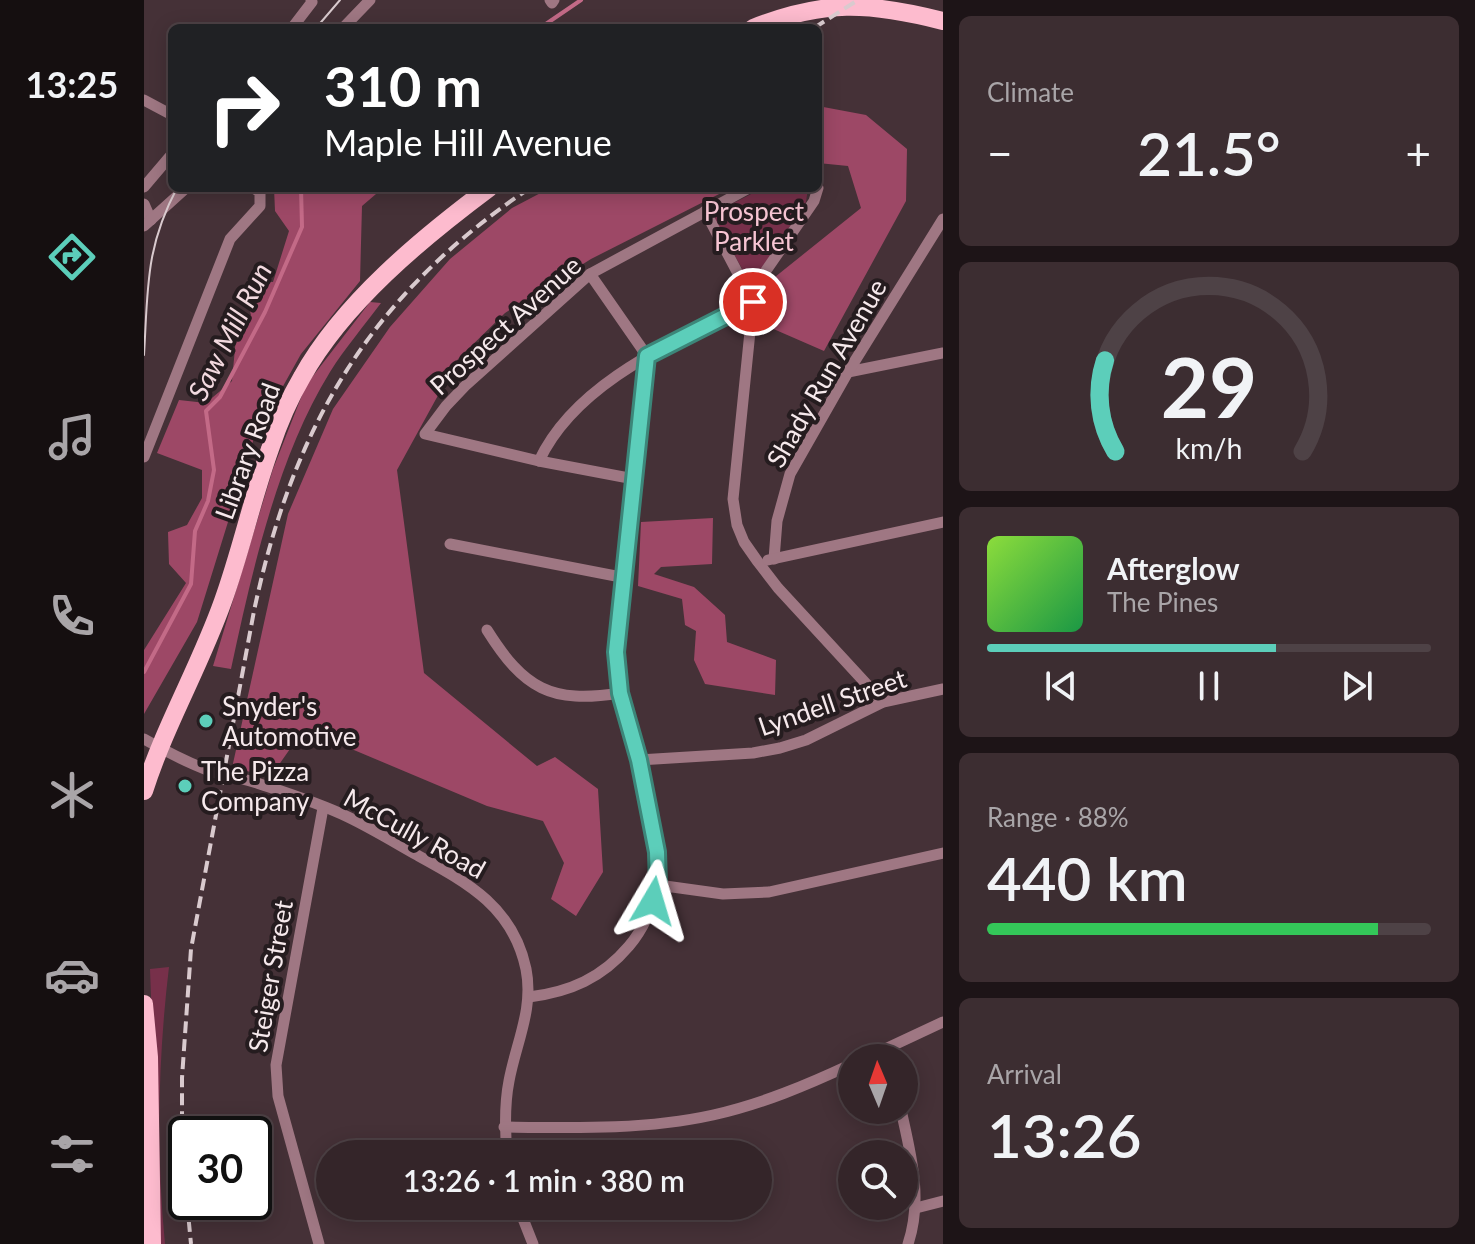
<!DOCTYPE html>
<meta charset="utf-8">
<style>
body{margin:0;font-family:Lato,sans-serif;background:#3c2d31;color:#f1f3f6;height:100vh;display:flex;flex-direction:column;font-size:30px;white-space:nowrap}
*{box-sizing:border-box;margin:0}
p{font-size:26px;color:#a9a5a8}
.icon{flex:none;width:44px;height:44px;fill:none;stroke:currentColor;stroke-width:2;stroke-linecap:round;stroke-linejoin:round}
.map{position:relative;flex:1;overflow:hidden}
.drawer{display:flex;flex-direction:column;gap:16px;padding:16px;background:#1d1417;width:532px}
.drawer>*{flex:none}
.hud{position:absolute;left:24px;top:24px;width:654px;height:168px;border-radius:12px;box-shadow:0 4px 20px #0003,0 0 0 2px #4e4246;background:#202124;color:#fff;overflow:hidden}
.needle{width:52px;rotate:358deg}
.tools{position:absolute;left:694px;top:1044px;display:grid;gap:16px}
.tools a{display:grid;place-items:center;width:80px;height:80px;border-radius:50%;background:#342529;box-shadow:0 4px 20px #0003,0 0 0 2px #4e4246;font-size:40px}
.speed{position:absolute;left:24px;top:1116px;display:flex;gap:16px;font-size:40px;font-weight:700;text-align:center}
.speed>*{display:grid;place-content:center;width:104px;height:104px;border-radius:50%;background:#342529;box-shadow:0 4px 20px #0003,0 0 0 2px #4e4246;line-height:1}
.speed .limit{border:4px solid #111;border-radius:12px;background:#fff;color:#111}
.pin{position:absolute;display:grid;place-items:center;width:68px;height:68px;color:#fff;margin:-34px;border:4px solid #fff;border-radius:50%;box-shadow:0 2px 8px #0007}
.me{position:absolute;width:88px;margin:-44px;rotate:7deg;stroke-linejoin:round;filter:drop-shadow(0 0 6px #0008)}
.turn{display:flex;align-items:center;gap:28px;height:168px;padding:0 24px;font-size:36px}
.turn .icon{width:104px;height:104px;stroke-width:2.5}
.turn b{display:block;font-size:56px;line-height:68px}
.big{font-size:60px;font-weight:600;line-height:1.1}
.drawer .widget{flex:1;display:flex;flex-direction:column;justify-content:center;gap:12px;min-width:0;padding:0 28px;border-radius:12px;background:#3c2d31}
.drawer .dial{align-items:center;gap:0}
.dial svg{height:208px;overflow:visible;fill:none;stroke:#4e4246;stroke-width:7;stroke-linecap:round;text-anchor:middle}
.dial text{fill:#f1f3f6;stroke:none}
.song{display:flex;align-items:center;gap:24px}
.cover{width:96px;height:96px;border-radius:12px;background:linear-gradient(135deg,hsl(90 70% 55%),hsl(140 70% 35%))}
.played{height:8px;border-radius:4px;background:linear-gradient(90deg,#5cceba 65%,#4e4246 65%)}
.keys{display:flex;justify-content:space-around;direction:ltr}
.heat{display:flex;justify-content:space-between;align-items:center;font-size:44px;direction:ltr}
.charge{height:12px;border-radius:6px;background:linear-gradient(90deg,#34c759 88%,#4e4246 0)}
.trip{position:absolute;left:172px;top:1140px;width:456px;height:80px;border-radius:40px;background:#342529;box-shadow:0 4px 20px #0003,0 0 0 2px #4e4246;font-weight:600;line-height:80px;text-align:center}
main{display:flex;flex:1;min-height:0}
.tabs{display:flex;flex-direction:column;width:144px;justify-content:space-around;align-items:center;background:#150f10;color:#a9a5a8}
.tabs .icon{width:56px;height:56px}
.tabs .on{color:#5cceba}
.tabs b{font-size:36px;color:#f1f3f6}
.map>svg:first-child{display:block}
.green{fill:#77304a}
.forest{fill:#9d4866}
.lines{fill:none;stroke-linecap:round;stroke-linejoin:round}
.stream{stroke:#c36a87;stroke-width:4}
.street{stroke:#9f7783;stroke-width:11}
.primary{stroke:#fdbbce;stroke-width:18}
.tram{stroke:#d9cace;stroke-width:2}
.rail{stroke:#d9cace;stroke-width:4;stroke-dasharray:12 6;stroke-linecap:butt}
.route-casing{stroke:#3c8679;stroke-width:20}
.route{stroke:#5cceba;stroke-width:14}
.poi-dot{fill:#5cceba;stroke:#251c1f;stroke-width:3}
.labels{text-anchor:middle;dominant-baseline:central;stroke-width:8;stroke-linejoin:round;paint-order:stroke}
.park-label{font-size:26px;fill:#f7c5d3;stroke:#251c1f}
.street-label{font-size:26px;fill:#f6e9ec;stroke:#251c1f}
.poi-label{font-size:26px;fill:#f6e9ec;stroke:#251c1f;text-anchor:start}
.water-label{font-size:28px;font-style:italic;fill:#f2d9df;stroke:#251c1f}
</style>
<main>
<nav class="tabs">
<b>13:25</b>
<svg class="icon on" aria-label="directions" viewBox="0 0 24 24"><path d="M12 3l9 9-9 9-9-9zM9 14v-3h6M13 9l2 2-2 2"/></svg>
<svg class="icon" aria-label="music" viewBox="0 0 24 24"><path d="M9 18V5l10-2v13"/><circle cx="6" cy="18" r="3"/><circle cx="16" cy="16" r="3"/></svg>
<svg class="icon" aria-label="phone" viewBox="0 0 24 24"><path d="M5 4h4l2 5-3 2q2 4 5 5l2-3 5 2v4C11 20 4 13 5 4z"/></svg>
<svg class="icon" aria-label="climate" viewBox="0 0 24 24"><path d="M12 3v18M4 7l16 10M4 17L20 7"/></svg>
<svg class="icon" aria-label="car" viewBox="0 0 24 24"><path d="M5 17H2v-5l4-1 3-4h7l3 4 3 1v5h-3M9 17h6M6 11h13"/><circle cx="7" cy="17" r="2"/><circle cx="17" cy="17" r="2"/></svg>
<svg class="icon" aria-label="filters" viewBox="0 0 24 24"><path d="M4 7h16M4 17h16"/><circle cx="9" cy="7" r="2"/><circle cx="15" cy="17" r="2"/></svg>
</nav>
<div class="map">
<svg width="799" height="1244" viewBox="0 0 799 1244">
<rect width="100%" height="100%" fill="#453137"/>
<g class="green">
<polygon points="619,188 664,188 662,202 613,276 602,276 568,214"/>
<path d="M25 967C14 1059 12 1152 21 1244H16L6 969Z"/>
</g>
<g class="forest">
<polygon points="674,106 722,115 763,149 762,201 680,351 618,324 626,281 717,208 704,166 674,163"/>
<polygon points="130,188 239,188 218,206 216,281 157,354 110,438 53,622 0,714 0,650 42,583 25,564 24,532 43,525 58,498 58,470 13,453 35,400 62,403 88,381 93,326 107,315 102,297 108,281 129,282 145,231 131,211"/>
<polygon points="406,188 587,188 447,259 361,313 314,359 253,470 280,673 393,766 411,757 454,789 459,872 432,916 407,899 420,863 399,821 343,806 160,729 127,776 88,768 144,514 189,409 246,327 306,259 368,208"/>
<path d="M226 302 237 303C220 326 201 348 186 372 133 458 108 572 87 669L69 666 129 469 162 385Z"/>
<polygon points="569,518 568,564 517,567 510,574 550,587 581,615 583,642 632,660 631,695 561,684 550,660 552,631 541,625 538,599 494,586 497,522"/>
</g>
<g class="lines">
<g class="stream">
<polyline points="396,28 437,0"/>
<polyline points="0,672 47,584 51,531 64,501 70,470 62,411 76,397 121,312 158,227 157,188"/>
</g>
<g class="street">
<polyline points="406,0 408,3 410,0"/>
<polyline points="148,28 168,2 167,0"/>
<polyline points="199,28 226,0"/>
<polyline points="0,100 28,115"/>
<polyline points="0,187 28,154"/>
<polyline points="674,188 670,201 619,275 609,302 589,499 593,525 600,542 614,562 634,588 739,702"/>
<polyline points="0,204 7,220"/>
<polyline points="0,226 42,188"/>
<polyline points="704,372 799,353"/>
<polyline points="0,457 86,239 116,206 116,192 109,188"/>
<path d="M395 461C432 381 534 340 609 302L561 211"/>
<polyline points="490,479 395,461 281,434 302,406 321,386 446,274 605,188"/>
<polyline points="306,544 482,578"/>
<polyline points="630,559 633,521 646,474 704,372 799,219"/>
<polyline points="624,560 799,522"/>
<path d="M343 630C380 689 407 704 476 693"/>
<path d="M0 739C21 751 42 762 66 771 81 776 97 778 113 783 143 793 175 803 204 817 227 828 250 842 273 855 324 883 369 907 382 969 390 1009 372 1043 365 1081 360 1106 361 1130 363 1154"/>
<polyline points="495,760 609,753 636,748 662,740 739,702 799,689"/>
<polyline points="514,885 579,894 625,892 799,853"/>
<path d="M385 997C426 992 458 978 485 946 498 931 510 906 514 886 520 854 498 769 489 736 481 709 472 682 472 653 473 627 480 601 482 574 489 501 495 429 503 356L446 274"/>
<polyline points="722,1058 799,1022"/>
<path d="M757 1110C767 1155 779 1199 764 1244"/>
<path d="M360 1127C430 1128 501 1130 569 1115 618 1104 663 1085 708 1064"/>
<polyline points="374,1206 389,1244"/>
<polyline points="772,1208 799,1201"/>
<polyline points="175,1244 134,1096 132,1065 179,808"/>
</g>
<g class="primary">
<path d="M609 28C680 0 724 2 799 21"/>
<path d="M0 791C21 725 56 666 79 601 97 551 108 499 126 449 134 425 145 399 158 377 199 303 278 238 345 188"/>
<polyline points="0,1004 5,1057 8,1244"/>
</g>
<g class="tram">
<polyline points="172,28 196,0"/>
<path d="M0 355C4 290 1 248 33 188"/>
</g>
<g class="rail">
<polyline points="670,28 714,0"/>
<path d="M42 1195 38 1132V1078L47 949 110 611C149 426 227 294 386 188"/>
<polyline points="43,1202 47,1244"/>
</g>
</g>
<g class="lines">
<g class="route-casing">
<polyline id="route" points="509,901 514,885 513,852 495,760 476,693 472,652 503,356 609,302"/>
</g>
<use href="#route" class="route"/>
</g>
<g class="poi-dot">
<circle cx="62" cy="721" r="8"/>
<circle cx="41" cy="786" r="8"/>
</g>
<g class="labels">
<g class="park-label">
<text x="610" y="211">Prospect<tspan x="610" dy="30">Parklet</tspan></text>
</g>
<g class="street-label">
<text transform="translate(361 325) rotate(-42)">Prospect Avenue</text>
<text transform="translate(682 373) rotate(-60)">Shady Run Avenue</text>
<text transform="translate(103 451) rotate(-70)">Library Road</text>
<text transform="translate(688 702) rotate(-19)">Lyndell Street</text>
<text transform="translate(271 833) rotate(29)">McCully Road</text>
<text transform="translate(126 976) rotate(-80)">Steiger Street</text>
</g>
<g class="poi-label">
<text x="78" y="706">Snyder's<tspan x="78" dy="30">Automotive</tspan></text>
<text x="57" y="771">The Pizza<tspan x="57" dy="30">Company</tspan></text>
</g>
<g class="water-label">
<text transform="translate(85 331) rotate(-63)">Saw Mill Run</text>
</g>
</g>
</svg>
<div class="tools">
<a><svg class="needle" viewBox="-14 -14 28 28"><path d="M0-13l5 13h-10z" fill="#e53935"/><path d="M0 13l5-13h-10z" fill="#a9a5a8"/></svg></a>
<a><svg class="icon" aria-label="search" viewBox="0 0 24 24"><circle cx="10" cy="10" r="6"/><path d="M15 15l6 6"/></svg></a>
</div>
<div class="speed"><div class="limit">30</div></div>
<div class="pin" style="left:609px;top:302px;background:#d93025"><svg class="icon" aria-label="arrive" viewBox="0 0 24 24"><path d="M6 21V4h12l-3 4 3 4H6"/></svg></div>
<svg class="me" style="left:509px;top:901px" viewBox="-20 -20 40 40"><path d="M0-17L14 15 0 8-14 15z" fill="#5cceba" stroke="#fff" stroke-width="4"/></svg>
<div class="trip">13:26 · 1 min · 380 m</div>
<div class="hud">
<div class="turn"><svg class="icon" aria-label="right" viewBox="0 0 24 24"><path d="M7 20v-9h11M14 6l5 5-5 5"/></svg><div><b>310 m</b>Maple Hill Avenue</div></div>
</div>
</div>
<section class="drawer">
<div class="widget"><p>Climate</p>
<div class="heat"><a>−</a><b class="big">21.5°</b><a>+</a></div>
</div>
<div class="widget dial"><svg viewBox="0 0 100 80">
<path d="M14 69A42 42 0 1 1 86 69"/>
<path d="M14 69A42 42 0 0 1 10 34" stroke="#5cceba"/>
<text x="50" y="56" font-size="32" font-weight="700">29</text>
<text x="50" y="72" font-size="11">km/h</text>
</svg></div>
<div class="widget">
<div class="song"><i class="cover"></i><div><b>Afterglow</b><p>The Pines</p></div></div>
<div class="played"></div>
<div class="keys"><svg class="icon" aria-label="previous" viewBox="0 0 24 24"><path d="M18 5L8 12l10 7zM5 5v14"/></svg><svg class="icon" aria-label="pause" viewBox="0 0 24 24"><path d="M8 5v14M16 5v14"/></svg><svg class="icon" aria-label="next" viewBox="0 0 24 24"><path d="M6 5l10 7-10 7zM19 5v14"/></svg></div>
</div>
<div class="widget"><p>Range · 88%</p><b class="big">440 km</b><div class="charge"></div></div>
<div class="widget"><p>Arrival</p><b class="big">13:26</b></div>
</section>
</main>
